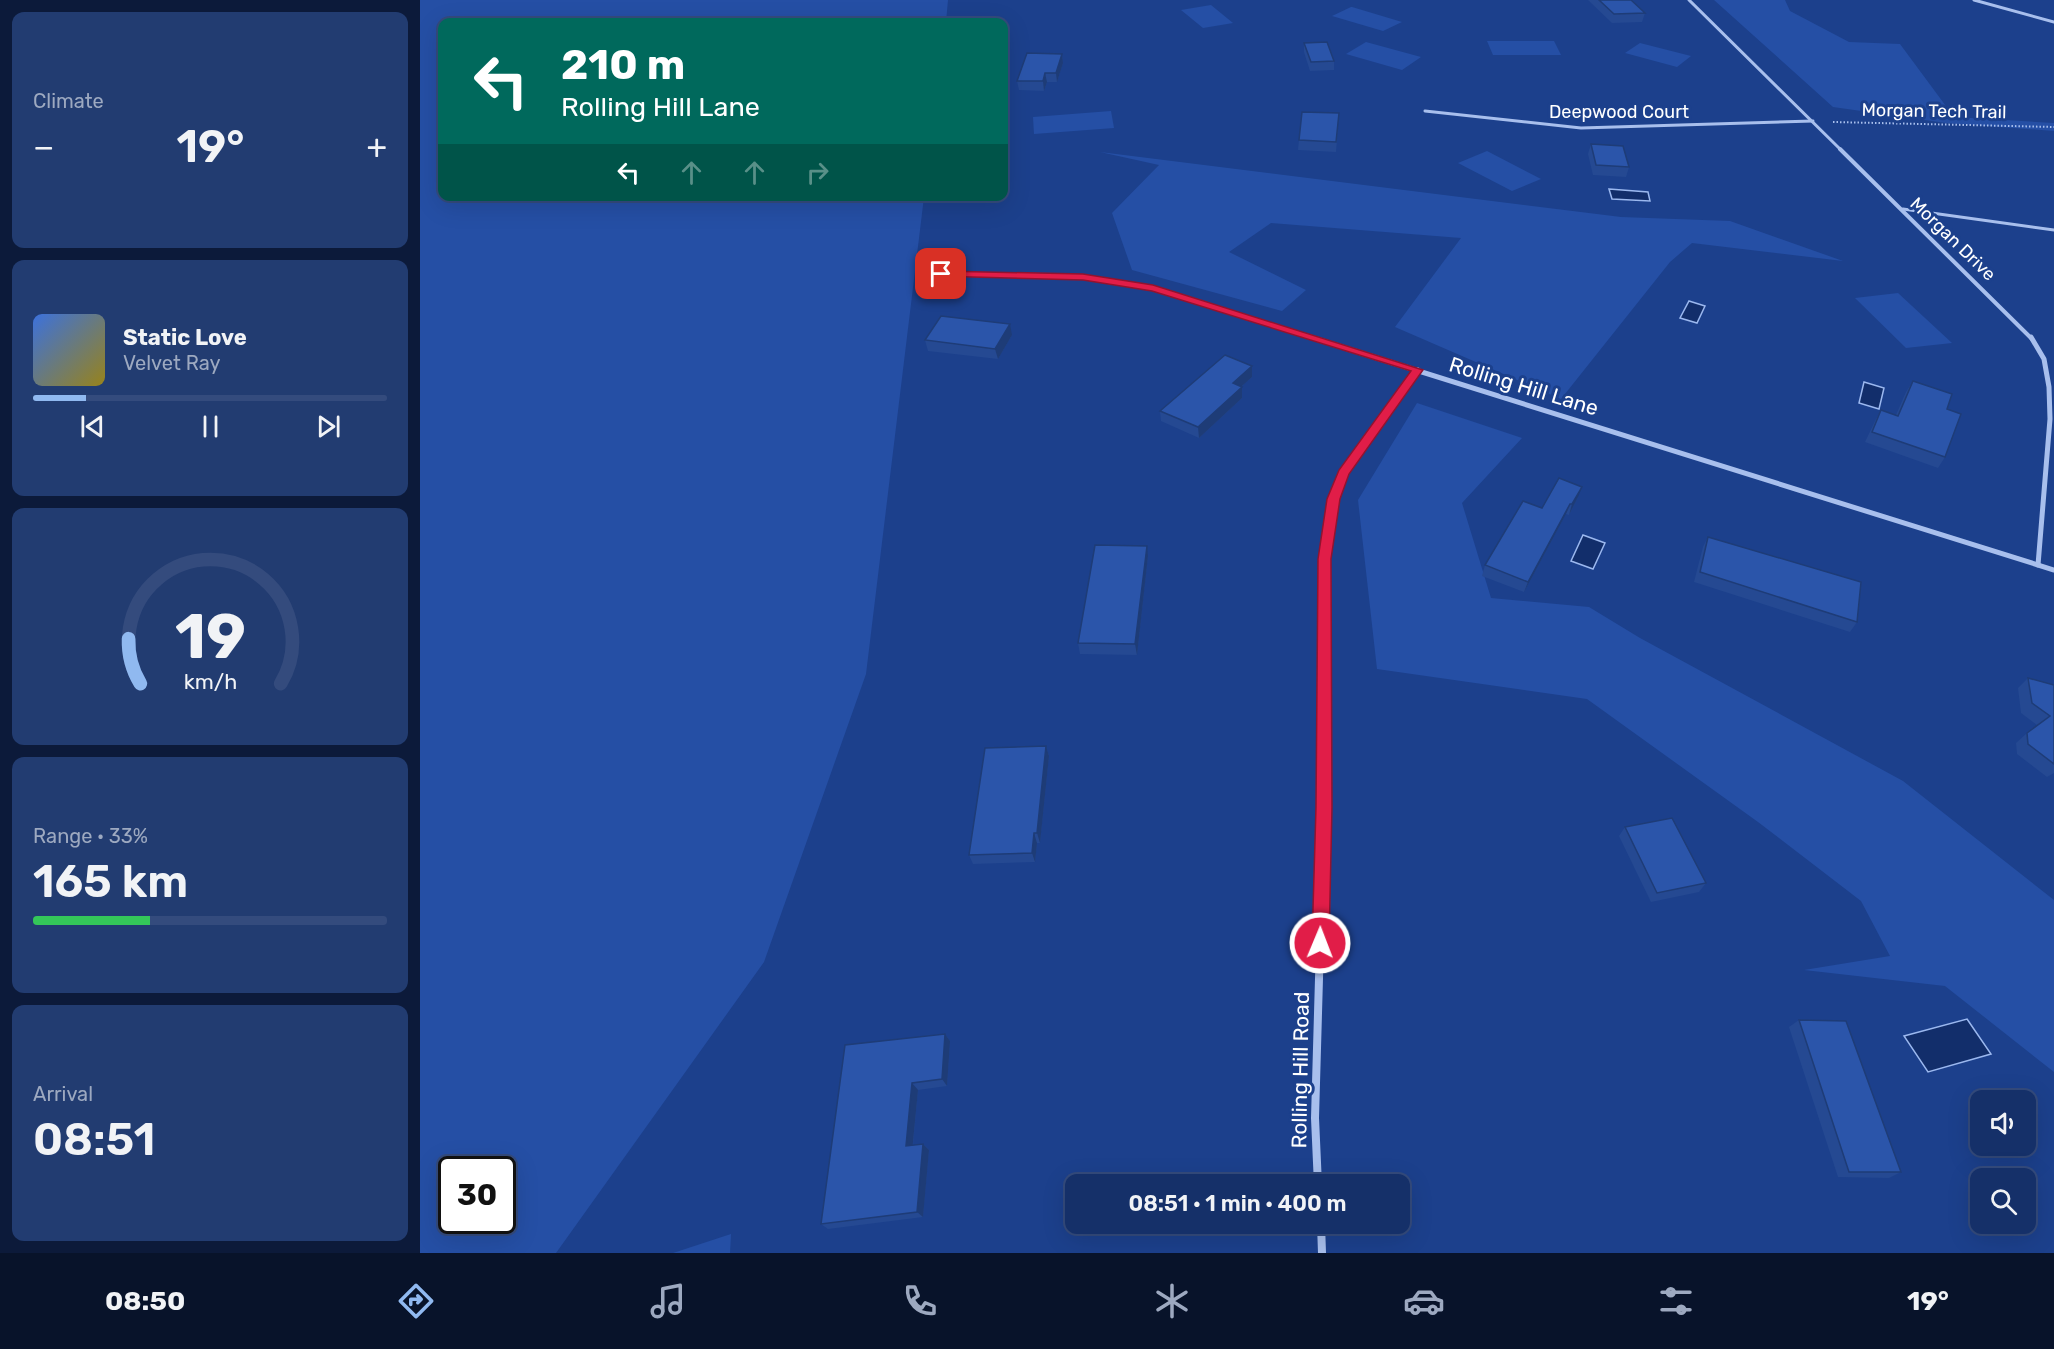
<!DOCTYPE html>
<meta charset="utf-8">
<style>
body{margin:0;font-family:Rubik,sans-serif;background:#223c71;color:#f1f3f6;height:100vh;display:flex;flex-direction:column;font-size:22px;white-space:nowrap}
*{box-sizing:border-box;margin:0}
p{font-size:20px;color:#9da9c0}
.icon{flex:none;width:33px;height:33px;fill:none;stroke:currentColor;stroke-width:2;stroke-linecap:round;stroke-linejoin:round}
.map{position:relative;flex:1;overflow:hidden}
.side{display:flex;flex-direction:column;gap:12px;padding:12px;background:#0c1a3a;width:420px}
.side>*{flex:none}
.top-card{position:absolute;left:18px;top:18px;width:570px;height:183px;border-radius:12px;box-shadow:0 6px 24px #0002,0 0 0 2px #344b7d;background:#00695c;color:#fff;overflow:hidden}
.tools{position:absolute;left:1550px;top:1090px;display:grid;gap:12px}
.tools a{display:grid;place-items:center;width:66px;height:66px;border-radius:12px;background:#153069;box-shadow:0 6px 24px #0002,0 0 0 2px #344b7d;font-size:30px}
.speed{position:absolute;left:18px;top:1156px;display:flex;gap:12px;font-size:30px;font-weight:700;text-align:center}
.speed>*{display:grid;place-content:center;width:78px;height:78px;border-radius:50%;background:#153069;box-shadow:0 6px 24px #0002,0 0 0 2px #344b7d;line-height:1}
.speed .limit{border:3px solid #111;border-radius:9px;background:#fff;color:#111}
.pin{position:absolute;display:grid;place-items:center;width:51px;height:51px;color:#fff;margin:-26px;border-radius:12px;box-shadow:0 3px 9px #0006}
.me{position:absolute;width:66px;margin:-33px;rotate:1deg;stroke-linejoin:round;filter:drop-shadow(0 0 4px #0008)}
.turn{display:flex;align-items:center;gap:21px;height:126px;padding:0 24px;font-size:27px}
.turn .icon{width:78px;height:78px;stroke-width:2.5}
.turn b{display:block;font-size:42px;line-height:51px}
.lanes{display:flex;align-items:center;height:57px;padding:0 24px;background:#0003;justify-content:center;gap:30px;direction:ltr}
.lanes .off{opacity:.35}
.big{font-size:45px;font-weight:600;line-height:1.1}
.side .widget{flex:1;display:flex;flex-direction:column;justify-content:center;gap:9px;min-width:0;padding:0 21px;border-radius:12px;background:#223c71}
.side .dial{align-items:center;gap:0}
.dial svg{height:156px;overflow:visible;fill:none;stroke:#344b7d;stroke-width:7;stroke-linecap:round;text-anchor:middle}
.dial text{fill:#f1f3f6;stroke:none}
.song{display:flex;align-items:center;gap:18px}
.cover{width:72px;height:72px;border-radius:9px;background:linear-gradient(135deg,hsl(220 70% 55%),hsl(50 70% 35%))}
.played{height:6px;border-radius:3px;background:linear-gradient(90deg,#90b9f0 15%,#344b7d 15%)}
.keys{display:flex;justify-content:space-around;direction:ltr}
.heat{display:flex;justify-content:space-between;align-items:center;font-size:33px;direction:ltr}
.charge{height:9px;border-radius:4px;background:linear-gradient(90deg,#34c759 33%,#344b7d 0)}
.trip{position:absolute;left:645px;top:1174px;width:345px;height:60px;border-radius:12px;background:#153069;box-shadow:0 6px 24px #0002,0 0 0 2px #344b7d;font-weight:600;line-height:60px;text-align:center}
.dock{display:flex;height:96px;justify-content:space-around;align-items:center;background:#08132a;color:#9da9c0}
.dock .icon{width:42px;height:42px}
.dock .current{color:#90b9f0}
.dock b{font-size:27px;color:#f1f3f6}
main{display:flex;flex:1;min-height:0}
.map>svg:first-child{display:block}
.green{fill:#254fa5;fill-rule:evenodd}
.water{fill:#122e6b;stroke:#9bb8ef;stroke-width:1.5}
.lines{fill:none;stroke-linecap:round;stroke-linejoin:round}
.path{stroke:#a8bfed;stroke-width:2;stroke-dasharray:1.5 2;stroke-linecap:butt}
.service{stroke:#a8bfed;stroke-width:3}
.minor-far4{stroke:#a8bfed;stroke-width:3}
.minor-far3{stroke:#a8bfed;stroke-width:4}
.minor-far2{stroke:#a8bfed;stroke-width:5}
.minor-far1{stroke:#a8bfed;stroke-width:7}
.minor{stroke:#a8bfed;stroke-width:8}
.wall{fill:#254992}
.shaded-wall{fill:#1e3c77}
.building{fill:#2b55aa;stroke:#1e3c77;stroke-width:1.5}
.route{fill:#e11d48;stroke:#92132f;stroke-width:1.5}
.labels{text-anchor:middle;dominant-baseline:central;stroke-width:6;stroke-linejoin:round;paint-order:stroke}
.far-street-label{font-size:18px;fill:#fff;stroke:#1c408c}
.street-label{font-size:21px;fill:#fff;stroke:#1c408c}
</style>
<main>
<section class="side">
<div class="widget"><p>Climate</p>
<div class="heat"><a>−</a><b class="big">19°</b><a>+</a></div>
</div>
<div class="widget">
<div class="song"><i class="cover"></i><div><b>Static Love</b><p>Velvet Ray</p></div></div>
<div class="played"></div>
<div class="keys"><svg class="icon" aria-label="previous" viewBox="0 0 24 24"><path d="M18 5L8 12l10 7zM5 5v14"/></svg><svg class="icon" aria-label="pause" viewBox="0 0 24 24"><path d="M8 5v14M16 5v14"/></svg><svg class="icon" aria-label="next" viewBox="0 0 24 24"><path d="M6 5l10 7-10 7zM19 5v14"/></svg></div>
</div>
<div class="widget dial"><svg viewBox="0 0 100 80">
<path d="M14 69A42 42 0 1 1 86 69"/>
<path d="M14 69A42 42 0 0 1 8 46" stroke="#90b9f0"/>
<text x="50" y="56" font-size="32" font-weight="700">19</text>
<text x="50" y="72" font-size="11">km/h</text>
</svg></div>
<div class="widget"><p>Range · 33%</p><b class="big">165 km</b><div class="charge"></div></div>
<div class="widget"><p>Arrival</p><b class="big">08:51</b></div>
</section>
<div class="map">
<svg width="1634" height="1253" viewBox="0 0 1634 1253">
<rect width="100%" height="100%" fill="#1c408c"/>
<g class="green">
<path d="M0 0H528L526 22H22V196L504 197 446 674 344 962 136 1253H0ZM32 1170H82V1221H32Z"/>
<polygon points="1294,0 1365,0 1370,11 1429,42 1480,44 1534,117 1634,123 1634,131 1526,123 1413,107"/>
<polygon points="791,5 813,23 783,28 761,10"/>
<polygon points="931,7 932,7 982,22 963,31 912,16"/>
<polygon points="1067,41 1134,41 1141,55 1073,55"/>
<polygon points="946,42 1001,57 982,70 926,54"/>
<polygon points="1220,43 1271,56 1257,67 1205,53"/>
<polygon points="691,111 694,128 614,134 613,117"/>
<polygon points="1067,151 1121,179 1092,191 1038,163"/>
<polygon points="680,152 1201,217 1310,221 1423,261 1272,243 1250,262 1141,399 975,327 1041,238 851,223 809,252 886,290 862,311 712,270 692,213 739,165"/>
<polygon points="1478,293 1532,343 1486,348 1435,298"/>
<polygon points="997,403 1102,438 1042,503 1071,598 1169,607 1220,638 1483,781 1634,900 1634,1072 1525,986 1384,970 1470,956 1441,901 1338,822 1167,699 957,669 938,500"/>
<polygon points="311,1234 310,1253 253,1253"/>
</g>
<g class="water">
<polygon points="1189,189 1228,192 1230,201 1192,199"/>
<polygon points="1269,301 1285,306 1277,323 1260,318"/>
<polygon points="1444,382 1464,388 1459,409 1439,403"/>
<polygon points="1163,535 1185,543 1173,569 1151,561"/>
<polygon points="1547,1019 1571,1054 1508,1072 1484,1036"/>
</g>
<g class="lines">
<polyline class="path" points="1413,122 1634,127"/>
<polyline class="service" points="1483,209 1634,230"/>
<g class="minor-far4">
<polyline points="1269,0 1421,150"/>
<polyline points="1554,0 1634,22"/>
<polyline points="1005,111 1161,128 1393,121"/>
</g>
<g class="minor-far3">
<polyline points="1420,149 1612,339"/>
<polyline points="521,274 663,277 733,288 895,339"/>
</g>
<g class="minor-far2">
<polyline points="890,337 1634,570"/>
<polyline points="1611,337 1624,359 1629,387 1630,419 1618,565"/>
<path d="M905 576C905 546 909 499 925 472 945 436 974 403 998 370"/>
</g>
<polyline class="minor-far1" points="902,876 905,575"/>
<g class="minor">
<polyline points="898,1185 895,1118 902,874"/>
<polyline points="901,1224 902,1253"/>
</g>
</g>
<g class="wall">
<polygon points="1168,0 1211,0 1225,13 1222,22 1192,23"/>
<polygon points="884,43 914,61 914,70 890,71 884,52"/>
<polygon points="642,54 643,63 637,82 627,82 624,91 599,90 597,81"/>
<polygon points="919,113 916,152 878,150 879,140"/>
<polygon points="1171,144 1209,167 1206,177 1173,175 1168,154"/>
<polygon points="592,335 578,359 508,351 505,340"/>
<polygon points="832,366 832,377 821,387 822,387 822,398 779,438 741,421 740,411"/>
<polygon points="1493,381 1525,457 1518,468 1445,442 1455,421 1461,410 1476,415 1486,392"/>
<polygon points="1158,497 1149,515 1146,514 1104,592 1062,576 1065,565 1122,508"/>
<polygon points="1288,537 1437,622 1430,632 1274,582 1283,547"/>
<polygon points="728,556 717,655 660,654 658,643"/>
<polygon points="1608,678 1634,685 1634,773 1627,777 1597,754 1596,743 1607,733 1617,725 1601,713 1598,688"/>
<polygon points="626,746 629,756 620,843 617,843 615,862 553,864 549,855"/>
<polygon points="1205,827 1286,883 1279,892 1231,902 1199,836"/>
<polygon points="1379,1020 1481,1172 1469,1178 1418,1177 1369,1027"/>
<polygon points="525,1034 530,1041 527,1086 498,1090 493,1145 503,1144 509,1150 503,1217 408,1229 401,1224"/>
</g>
<g class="shaded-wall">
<polygon points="642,54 643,63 637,82 636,73"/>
<polygon points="625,73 627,82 624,91 623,81"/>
<polygon points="590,324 592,335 578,359 575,349"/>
<polygon points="832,366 832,377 813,394 813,383"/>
<polygon points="822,387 822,398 779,438 778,427"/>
<polygon points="1162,487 1158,497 1149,515 1152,504"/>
<polygon points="1150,504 1146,514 1104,592 1108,582"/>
<polygon points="727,546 728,556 717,655 715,644"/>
<polygon points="626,746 629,756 620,843 617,833"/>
<polygon points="614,833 617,843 615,862 612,853"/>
<polygon points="525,1034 530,1041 527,1086 522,1079"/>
<polygon points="492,1083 498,1090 492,1152 486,1146"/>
<polygon points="503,1144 509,1150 503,1217 497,1212"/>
</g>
<g class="building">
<polygon points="1179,0 1211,0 1225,13 1194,14"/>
<polygon points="907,42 914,61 891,62 884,43"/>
<polygon points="607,53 642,54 636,73 625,73 623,81 597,81"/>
<polygon points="882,112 919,113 916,142 879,140"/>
<polygon points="1171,144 1203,146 1209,167 1176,165"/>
<polygon points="521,316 590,324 575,349 505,340"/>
<polygon points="805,355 832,366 813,383 822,387 778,427 740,411"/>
<polygon points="1493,381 1532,394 1527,409 1541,414 1525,457 1452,432 1461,410 1478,416"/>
<polygon points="1139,478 1162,487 1152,504 1150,504 1108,582 1065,565 1103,501 1122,508"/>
<polygon points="1288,537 1441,582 1437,622 1280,572"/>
<polygon points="675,545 727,546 715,644 658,643"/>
<polygon points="1608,678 1634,685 1634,764 1608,744 1607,733 1630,716 1612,703"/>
<polygon points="626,746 617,833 614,833 612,853 549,855 565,748"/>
<polygon points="1252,818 1286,883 1237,893 1205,827"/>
<polygon points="1379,1020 1426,1021 1481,1172 1429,1172"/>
<polygon points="525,1034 522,1079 492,1083 486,1146 503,1144 497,1212 401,1224 425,1045"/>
</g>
<polygon class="route" points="521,271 663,274 733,285 1003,370 929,474 920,499 911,559 912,807 909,943 906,949 900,951 894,949 892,943 896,807 898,559 907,499 919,470 991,371 732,291 663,280 517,276 516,274"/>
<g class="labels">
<g class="far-street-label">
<text transform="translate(1514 111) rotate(1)">Morgan Tech Trail</text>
<text x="1199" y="112">Deepwood Court</text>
<text transform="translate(1533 239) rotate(44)">Morgan Drive</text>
</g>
<g class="street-label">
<text transform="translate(1104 386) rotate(17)">Rolling Hill Lane</text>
<text transform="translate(880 1070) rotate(-89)">Rolling Hill Road</text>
</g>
</g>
</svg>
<div class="tools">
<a><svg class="icon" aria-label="sound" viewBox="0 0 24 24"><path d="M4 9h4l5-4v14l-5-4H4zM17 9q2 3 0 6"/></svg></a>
<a><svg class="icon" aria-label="search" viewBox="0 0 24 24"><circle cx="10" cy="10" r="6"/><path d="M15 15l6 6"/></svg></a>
</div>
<div class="speed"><div class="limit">30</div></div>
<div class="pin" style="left:521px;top:274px;background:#d93025"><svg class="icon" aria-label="arrive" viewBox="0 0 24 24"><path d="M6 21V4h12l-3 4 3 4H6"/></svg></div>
<svg class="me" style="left:900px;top:943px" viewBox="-20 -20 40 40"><circle r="17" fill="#e11d48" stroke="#fff" stroke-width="3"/><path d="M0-11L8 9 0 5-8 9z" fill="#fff"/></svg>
<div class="trip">08:51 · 1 min · 400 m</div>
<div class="top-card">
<div class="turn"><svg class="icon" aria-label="left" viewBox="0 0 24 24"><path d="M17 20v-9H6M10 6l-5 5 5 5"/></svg><div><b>210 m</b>Rolling Hill Lane</div></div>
<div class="lanes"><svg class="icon" aria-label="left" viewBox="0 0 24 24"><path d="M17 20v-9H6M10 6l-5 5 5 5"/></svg><svg class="icon off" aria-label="ahead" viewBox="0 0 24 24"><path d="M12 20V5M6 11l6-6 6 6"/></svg><svg class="icon off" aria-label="ahead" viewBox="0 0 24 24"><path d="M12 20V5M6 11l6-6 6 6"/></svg><svg class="icon off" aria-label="right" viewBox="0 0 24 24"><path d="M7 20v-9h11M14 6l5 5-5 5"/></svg></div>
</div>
</div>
</main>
<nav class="dock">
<b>08:50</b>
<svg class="icon current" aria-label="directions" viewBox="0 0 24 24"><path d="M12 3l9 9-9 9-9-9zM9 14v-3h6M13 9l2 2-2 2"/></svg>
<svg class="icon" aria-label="music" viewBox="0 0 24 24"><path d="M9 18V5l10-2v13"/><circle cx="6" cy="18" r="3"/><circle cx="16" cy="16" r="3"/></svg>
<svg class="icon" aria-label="phone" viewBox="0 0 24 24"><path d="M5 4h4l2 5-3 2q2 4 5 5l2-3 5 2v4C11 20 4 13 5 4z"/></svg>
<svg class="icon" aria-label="climate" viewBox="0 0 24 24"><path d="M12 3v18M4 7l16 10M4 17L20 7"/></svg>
<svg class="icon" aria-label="car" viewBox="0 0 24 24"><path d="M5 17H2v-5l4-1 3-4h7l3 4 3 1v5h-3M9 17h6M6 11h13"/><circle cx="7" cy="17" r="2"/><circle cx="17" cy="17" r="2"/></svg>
<svg class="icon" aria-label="filters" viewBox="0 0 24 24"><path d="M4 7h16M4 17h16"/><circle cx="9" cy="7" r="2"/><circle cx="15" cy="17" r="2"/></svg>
<b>19°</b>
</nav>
